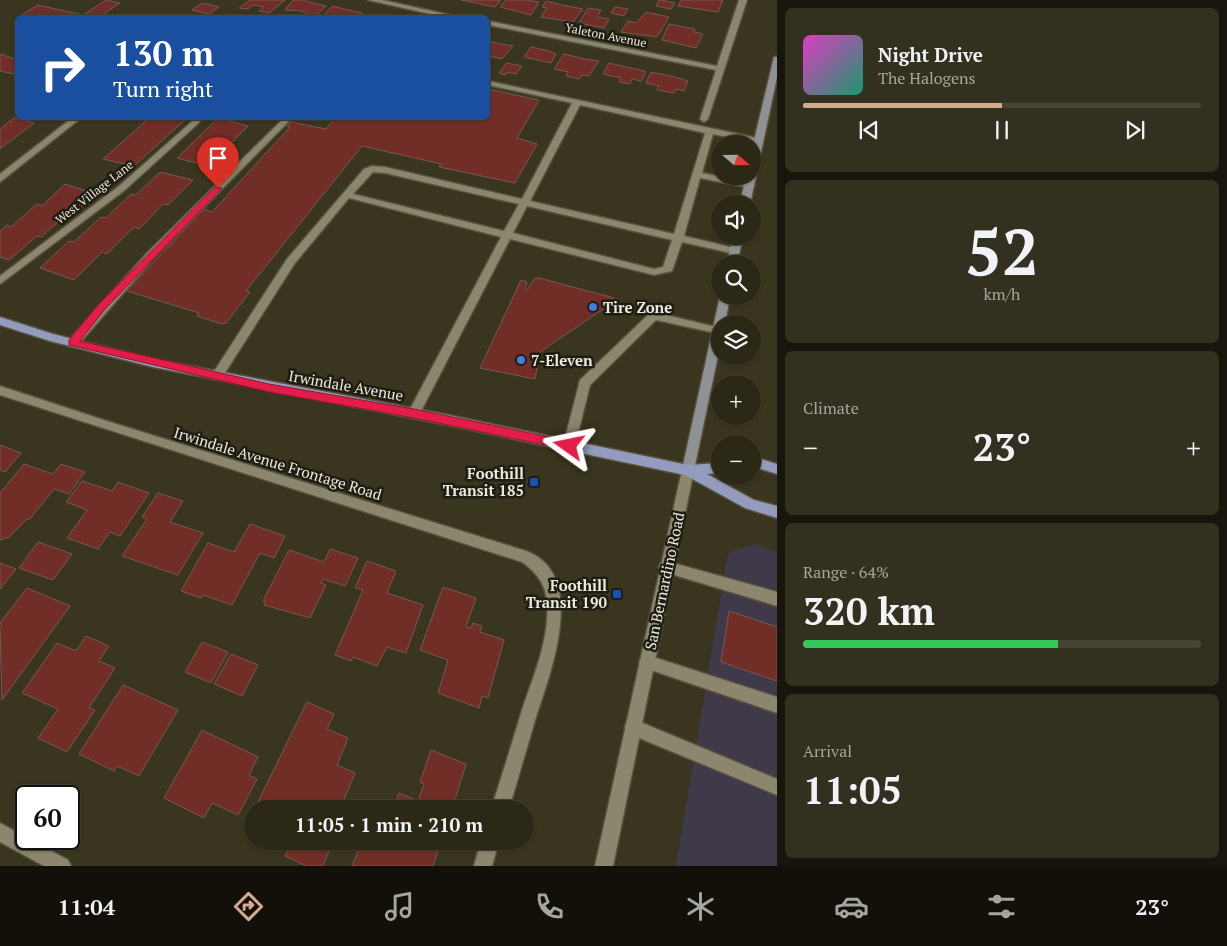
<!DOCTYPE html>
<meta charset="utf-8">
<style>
body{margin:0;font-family:"PT Serif",serif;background:#34301f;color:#f1f3f6;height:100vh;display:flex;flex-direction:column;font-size:19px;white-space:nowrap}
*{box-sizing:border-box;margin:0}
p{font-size:16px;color:#a6a6a1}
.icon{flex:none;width:28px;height:28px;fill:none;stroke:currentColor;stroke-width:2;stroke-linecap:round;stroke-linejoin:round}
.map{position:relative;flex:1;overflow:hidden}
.details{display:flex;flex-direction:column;gap:8px;padding:8px;background:#18160c;width:450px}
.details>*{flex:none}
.guide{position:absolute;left:15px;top:15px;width:475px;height:105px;border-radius:8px;box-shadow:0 1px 4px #0004,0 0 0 1px #484435;background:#1a4fa0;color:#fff;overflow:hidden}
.needle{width:32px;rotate:110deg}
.fabs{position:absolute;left:711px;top:135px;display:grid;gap:10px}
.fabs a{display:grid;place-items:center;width:50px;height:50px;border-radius:50%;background:#2c2816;box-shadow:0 1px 4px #0004,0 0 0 1px #484435;font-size:25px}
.speed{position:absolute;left:15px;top:785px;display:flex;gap:10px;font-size:25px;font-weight:700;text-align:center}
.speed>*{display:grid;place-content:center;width:65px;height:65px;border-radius:50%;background:#2c2816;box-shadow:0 1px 4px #0004,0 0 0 1px #484435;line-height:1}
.speed .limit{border:2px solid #111;border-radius:8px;background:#fff;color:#111}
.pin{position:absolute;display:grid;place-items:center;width:42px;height:42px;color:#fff;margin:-51px -21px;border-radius:50% 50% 50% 0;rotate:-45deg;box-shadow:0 0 5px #0007}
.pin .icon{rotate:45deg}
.me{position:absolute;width:55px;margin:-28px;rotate:282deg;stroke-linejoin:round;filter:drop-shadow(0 0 4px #0008)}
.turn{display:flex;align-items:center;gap:18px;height:105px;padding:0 15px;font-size:22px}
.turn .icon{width:65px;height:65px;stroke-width:2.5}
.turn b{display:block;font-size:35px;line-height:42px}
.big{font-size:38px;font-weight:800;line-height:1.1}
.details .widget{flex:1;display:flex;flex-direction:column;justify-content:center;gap:8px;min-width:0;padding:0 18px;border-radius:8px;background:#34301f}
.details .dial{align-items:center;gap:0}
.dial b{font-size:65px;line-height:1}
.song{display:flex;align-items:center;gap:15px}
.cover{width:60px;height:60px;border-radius:8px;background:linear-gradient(135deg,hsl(310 70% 55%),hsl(160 70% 35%))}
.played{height:5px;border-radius:2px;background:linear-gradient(90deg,#d6ab8b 50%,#484435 50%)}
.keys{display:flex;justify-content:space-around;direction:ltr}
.heat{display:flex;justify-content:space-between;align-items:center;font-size:28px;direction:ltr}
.charge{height:8px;border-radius:4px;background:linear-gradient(90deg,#34c759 64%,#484435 0)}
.trip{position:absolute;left:244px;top:800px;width:290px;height:50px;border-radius:25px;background:#2c2816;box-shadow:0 1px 4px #0004,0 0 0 1px #484435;font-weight:800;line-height:50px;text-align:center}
.tabs{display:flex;height:80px;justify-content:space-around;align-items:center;background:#121009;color:#a6a6a1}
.tabs .icon{width:35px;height:35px}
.tabs .on{color:#d6ab8b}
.tabs b{font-size:22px;color:#f1f3f6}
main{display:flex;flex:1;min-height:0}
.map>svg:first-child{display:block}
.commercial{fill:#40394a}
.building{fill:#702e26;stroke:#755955}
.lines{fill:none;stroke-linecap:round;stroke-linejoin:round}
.service-casing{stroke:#56523d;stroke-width:3}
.minor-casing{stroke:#56523d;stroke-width:3}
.tertiary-casing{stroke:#56523d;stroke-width:3}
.secondary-casing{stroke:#56523d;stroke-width:3}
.primary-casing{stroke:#56523d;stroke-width:3}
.service{fill:#8b866d;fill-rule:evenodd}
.minor{fill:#8b866d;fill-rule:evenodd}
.tertiary{fill:#8b866d;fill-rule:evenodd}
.secondary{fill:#8f9195;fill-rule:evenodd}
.primary{fill:#939cbd;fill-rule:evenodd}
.route{fill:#e11d48;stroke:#92132f}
.shop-dot{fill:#3f7fe0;stroke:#1f1d13;stroke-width:2}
.transit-dot{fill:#1a4fb4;stroke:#1f1d13;stroke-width:2}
.labels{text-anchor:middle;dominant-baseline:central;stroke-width:5;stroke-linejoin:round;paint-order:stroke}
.far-street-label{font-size:12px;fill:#ece9db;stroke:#1f1d13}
.poi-label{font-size:15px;font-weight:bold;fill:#ece9db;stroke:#1f1d13;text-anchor:start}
.street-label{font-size:15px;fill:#ece9db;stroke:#1f1d13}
</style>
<main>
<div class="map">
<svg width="777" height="866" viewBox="0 0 777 866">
<rect width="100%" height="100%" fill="#3a351e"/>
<polygon class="commercial" points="755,544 777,552 777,866 676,866 728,553"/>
<g class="building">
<polygon points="106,0 120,3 98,18 32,18 21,15 38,5 83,15"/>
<polygon points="250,0 285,0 269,13 259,11 264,7 259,6 253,5 248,9 239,8"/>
<polygon points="293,0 301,0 326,6 313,18 310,17 302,11 285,10"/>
<polygon points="461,0 501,0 495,7"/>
<polygon points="506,0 527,0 539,2 531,15 500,7"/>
<polygon points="659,0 661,0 675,3 671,9 656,6"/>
<polygon points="681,0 723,0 718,12 678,6"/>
<polygon points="546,1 562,5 583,9 573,22 541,17 547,8 542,7"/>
<polygon points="202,3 219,7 209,14 192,10"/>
<polygon points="333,6 344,9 362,13 357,18 320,18"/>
<polygon points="615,7 628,9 624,16 611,13"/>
<polygon points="588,8 601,10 597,17 609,19 604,28 579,23"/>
<polygon points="646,12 669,17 657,37 621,32 628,21 636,23"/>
<polygon points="669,24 695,29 694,32 703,34 696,48 662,40"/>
<polygon points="488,41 501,44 513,46 502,59 488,56"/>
<polygon points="531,47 549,51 556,54 551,63 524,57"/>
<polygon points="0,54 18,60 18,75 0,71"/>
<polygon points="564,54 585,59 599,61 589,76 582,75 579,79 566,76 568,72 554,69"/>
<polygon points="507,63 522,66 516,74 507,72 505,75 499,73"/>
<polygon points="609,63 644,71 646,72 641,81 632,79 630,84 619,82 621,78 603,74"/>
<polygon points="651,72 675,77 688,81 684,91 676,89 674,93 657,90 659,86 646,83"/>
<polygon points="488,89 539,100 517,138 537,144 515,183 439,167 441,164 362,146 246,291 250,292 226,323 222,324 197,316 199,313 127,291 204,209 212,212 290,127 287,126 291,122 326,129 332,121 324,119 326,118 488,118"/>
<polygon points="14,118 25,118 23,120 34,123 0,149 0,129"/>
<polygon points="149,118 187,118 134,166 103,159"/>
<polygon points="218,118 248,126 208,166 177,158"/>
<polygon points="160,172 193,180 168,205 163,204 139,229 134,227 107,254 102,252 74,280 40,268 69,241 74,242 101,217 106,218 131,194 136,195"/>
<polygon points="65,184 96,194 71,216 67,214 41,237 37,236 9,260 0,257 0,231 7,225 11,227 37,204 42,206"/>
<polygon points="539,278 618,299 540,352 535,379 480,368 521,280 527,282 525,289 527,290 534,279"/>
<polygon points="0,445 21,453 5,472 0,470"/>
<polygon points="24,464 53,474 61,464 85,472 69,494 54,489 29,520 27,519 9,537 0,540 0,493"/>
<polygon points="82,481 112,491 118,482 149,493 120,536 110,532 98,549 67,538 87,510 66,502"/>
<polygon points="158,493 183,501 170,522 203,533 178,575 122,556 147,519 142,517"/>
<polygon points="250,524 285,536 274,558 260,553 232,605 203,595 201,598 181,591 208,543 234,552"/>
<polygon points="38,542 72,554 53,580 19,568"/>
<polygon points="330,549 358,558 345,586 323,579 321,583 326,585 310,618 264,605 266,601 263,601 289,550 324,562"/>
<polygon points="367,561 396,571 387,593 423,605 406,653 387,647 377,666 353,657 351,661 335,655 363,590 355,588"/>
<polygon points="0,563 16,569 0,589"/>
<polygon points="443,587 476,598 466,627 471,628 473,623 482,626 480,632 504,640 488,698 482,696 479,708 438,693 448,660 420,650"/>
<polygon points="27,588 70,606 2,700 0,627 2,625 0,623"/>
<polygon points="729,611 777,627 777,681 721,662"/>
<polygon points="86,636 109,646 99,661 115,668 89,708 95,710 67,752 38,738 58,709 22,693 57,643 76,651"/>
<polygon points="202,642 228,652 211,683 185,672"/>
<polygon points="231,654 258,665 242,696 214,684"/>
<polygon points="123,685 178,710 139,776 117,766 114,771 79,754"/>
<polygon points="307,702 334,714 327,729 348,738 337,765 355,773 340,809 272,809 258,802"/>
<polygon points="202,730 258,757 249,775 257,779 238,815 212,803 204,818 164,798"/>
<polygon points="431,750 466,764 452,809 393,809 399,793 418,801 424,784 420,782"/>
<polygon points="292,841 333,841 323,866 306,866 285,856"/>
<polygon points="362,841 441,841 433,866 352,866"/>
</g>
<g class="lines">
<g class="service-casing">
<g id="service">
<path d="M488 81 762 139V143L759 144 713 134 702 173 750 182 755 185 750 188 700 178 684 236 739 249V253L735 254 682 242 672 271 654 275 510 239 420 413 414 418 408 413 501 237 349 198 295 263 221 379H213L211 376 213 373 287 259 364 169 372 166 385 167 522 199 572 103 488 85ZM580 105 705 133 674 234 530 201ZM373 172 385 173 519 204 504 231 353 194ZM527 206 672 240 663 267 654 269 513 233Z"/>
<polygon points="72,118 81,118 0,182 0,174"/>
<polygon points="284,118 292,118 154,258 77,346 69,346 67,343 69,340 147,253"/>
<polygon points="654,312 720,328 720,334 656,320 590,385 575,446 573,450 565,450 563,446 580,380 650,313"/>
<polygon points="666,561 777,592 777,606 661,571 659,567 661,563"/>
<polygon points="647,655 777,697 777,713 642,667 639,662 642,657"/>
<polygon points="633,719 777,779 777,795 627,733 625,727 627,721"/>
</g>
</g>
<g class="minor-casing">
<g id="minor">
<polygon points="368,0 382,0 464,18 448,18"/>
<polygon points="739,0 747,0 708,119 704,122 700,119 716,70 488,25 488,21 717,66"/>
<polygon points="196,118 204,118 125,190 0,284 0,276 119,186"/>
<path d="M0 386 110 422 526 551C589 574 550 674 536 717 527 748 518 778 509 809H491C502 776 512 743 522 710 534 674 554 630 545 591 541 578 532 569 522 562L0 395Z"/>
<polygon points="0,823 68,860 71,866 44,866 0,842"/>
<polygon points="481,841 499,841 492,866 474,866"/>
</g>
</g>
<g class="tertiary-casing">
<polygon id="tertiary" points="688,465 693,466 694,470 613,866 595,866 682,470 683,466"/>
</g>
<g class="secondary-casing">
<g id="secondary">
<polygon points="774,57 777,57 777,77 757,171 753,174 756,176 750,204 740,204 746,176 752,176 752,149"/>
<polygon points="733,236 743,236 737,264 727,264"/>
<polygon points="720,296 730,296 725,324 720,324 720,346 694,470 693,474 683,474 682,470"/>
</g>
</g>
<g class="primary-casing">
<g id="primary">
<polygon points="0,317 53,334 153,359 448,415 688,465 720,463 720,473 707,474 754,500 777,506 777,518 745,508 685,475 448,425 153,367 50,341 0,325"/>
<polygon points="761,459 777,464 777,474 761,469 752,470 752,460"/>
</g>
</g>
<use href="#service" class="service"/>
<use href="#minor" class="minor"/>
<use href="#tertiary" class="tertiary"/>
<use href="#secondary" class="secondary"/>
<use href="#primary" class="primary"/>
</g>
<polygon class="route" points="215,187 222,188 105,309 80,341 269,384 414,409 569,441 573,442 573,449 569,450 414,418 269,392 69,345 69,340 98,305"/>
<g class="shop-dot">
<circle cx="593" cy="307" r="5"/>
<circle cx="521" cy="360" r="5"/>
</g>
<g class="transit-dot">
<rect x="529" y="477" width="10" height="10" rx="2.5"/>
<rect x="612" y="589" width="10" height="10" rx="2.5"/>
</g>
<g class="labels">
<g class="far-street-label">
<text transform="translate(606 35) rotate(11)">Yaleton Avenue</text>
<text transform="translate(94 192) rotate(-38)">West Village Lane</text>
</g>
<g class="poi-label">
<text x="603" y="307">Tire Zone</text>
<text x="531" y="360">7-Eleven</text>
<text x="524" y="473" text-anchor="end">Foothill<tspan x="524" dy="17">Transit 185</tspan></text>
<text x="607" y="585" text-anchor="end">Foothill<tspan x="607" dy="17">Transit 190</tspan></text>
</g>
<g class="street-label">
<text transform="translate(346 385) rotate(10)">Irwindale Avenue</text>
<text transform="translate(278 463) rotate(17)">Irwindale Avenue Frontage Road</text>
<text transform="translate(664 581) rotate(-78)">San Bernardino Road</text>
</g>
</g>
</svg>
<div class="fabs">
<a><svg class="needle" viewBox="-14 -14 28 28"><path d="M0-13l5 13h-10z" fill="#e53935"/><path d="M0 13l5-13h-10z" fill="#a6a6a1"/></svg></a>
<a><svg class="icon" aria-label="sound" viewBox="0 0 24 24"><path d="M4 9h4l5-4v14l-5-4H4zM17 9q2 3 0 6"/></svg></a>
<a><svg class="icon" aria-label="search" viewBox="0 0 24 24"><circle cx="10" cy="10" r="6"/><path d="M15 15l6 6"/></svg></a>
<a><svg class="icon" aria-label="layers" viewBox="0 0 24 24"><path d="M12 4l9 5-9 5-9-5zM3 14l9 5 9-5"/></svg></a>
<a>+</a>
<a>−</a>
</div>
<div class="speed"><div class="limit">60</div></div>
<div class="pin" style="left:218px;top:188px;background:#d93025"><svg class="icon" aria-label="arrive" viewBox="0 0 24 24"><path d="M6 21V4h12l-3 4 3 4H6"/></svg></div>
<svg class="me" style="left:569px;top:446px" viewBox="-20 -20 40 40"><path d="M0-17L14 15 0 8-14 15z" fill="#e11d48" stroke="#fff" stroke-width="4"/></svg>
<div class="trip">11:05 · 1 min · 210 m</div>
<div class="guide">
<div class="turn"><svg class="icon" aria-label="right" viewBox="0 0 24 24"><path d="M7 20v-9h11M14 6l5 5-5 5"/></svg><div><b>130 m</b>Turn right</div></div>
</div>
</div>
<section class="details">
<div class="widget">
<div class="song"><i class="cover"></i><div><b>Night Drive</b><p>The Halogens</p></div></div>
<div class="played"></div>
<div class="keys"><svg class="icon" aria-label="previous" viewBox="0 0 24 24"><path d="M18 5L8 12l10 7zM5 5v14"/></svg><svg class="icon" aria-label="pause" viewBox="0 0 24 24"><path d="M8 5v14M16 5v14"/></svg><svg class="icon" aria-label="next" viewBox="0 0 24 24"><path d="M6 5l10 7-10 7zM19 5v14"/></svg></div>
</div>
<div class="widget dial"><b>52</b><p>km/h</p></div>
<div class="widget"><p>Climate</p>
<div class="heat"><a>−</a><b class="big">23°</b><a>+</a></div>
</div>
<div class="widget"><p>Range · 64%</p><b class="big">320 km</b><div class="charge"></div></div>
<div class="widget"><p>Arrival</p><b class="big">11:05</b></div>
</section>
</main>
<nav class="tabs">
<b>11:04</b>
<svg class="icon on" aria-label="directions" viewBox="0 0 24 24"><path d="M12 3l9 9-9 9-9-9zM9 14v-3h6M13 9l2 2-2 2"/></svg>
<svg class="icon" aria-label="music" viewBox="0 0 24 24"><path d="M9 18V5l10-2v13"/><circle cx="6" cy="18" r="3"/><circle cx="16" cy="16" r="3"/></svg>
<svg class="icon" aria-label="phone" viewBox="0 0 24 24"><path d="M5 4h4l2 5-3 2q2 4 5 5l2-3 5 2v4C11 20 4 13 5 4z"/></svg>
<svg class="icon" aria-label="climate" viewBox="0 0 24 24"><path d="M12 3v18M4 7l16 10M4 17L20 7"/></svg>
<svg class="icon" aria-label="car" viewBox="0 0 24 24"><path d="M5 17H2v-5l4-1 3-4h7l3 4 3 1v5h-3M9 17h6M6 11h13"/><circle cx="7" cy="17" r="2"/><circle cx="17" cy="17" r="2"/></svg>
<svg class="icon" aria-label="filters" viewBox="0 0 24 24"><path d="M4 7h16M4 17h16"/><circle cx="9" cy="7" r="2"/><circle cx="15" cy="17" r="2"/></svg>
<b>23°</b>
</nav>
